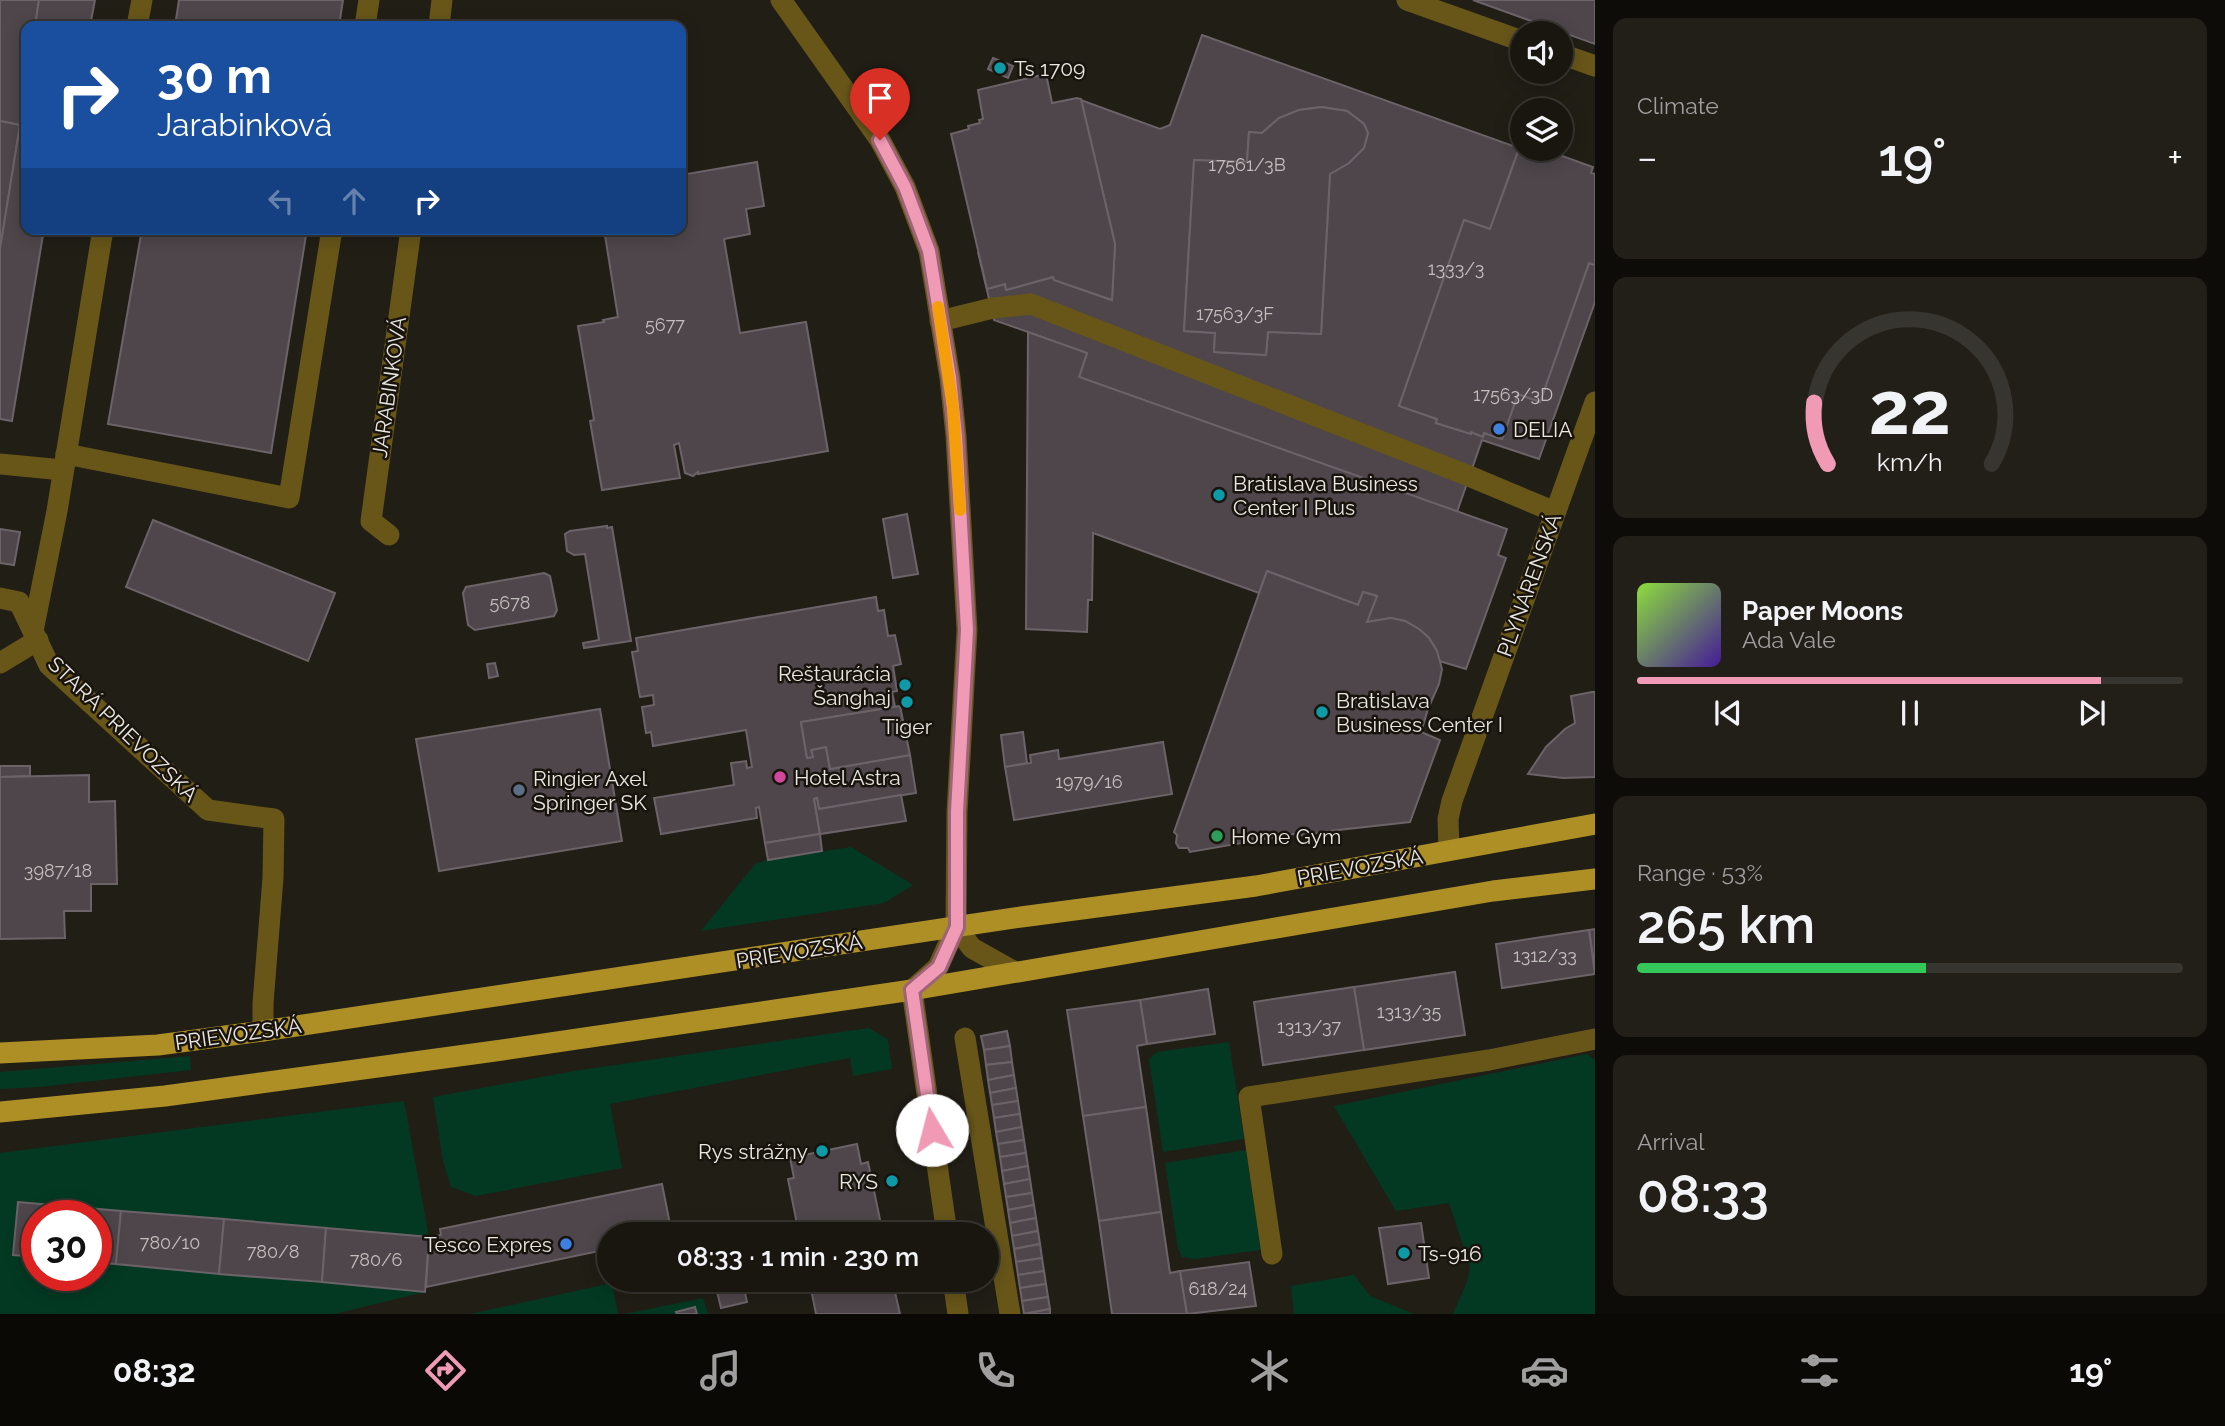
<!DOCTYPE html>
<meta charset="utf-8">
<style>
body{margin:0;font-family:Raleway,sans-serif;background:#221f19;color:#f1f3f6;height:100vh;display:flex;flex-direction:column;font-size:26px;white-space:nowrap}
*{box-sizing:border-box;margin:0}
p{font-size:23px;color:#9f9f9f}
.icon{flex:none;width:38px;height:38px;fill:none;stroke:currentColor;stroke-width:2;stroke-linecap:round;stroke-linejoin:round}
.map{position:relative;flex:1;overflow:hidden}
.drawer{display:flex;flex-direction:column;gap:18px;padding:18px;background:#0e0c09;width:630px}
.drawer>*{flex:none}
.top-card{position:absolute;left:21px;top:21px;width:665px;height:214px;border-radius:14px;box-shadow:0 4px 18px #0003,0 0 0 2px #373530;background:#1a4fa0;color:#fff;overflow:hidden}
.controls{position:absolute;left:1510px;top:21px;display:grid;gap:14px}
.controls a{display:grid;place-items:center;width:63px;height:63px;border-radius:50%;background:#191610;box-shadow:0 4px 18px #0003,0 0 0 2px #373530;font-size:35px}
.speed{position:absolute;left:21px;top:1200px;display:flex;gap:14px;font-size:35px;font-weight:700;text-align:center}
.speed>*{display:grid;place-content:center;width:91px;height:91px;border-radius:50%;background:#191610;box-shadow:0 4px 18px #0003,0 0 0 2px #373530;line-height:1}
.speed .limit{border:10px solid #d22;background:#fff;color:#111}
.pin{position:absolute;display:grid;place-items:center;width:60px;height:60px;color:#fff;margin:-72px -30px;border-radius:50% 50% 50% 0;rotate:-45deg;box-shadow:0 0 7px #0007}
.pin .icon{rotate:45deg}
.me{position:absolute;width:77px;margin:-38px;rotate:352deg;stroke-linejoin:round;filter:drop-shadow(0 0 5px #0008)}
.turn{display:flex;align-items:center;gap:24px;height:147px;padding:0 21px;font-size:32px}
.turn .icon{width:91px;height:91px;stroke-width:2.5}
.turn b{display:block;font-size:49px;line-height:60px}
.lanes{display:flex;align-items:center;height:66px;padding:0 21px;background:#0003;justify-content:center;gap:35px;direction:ltr}
.lanes .off{opacity:.35}
.big{font-size:52px;font-weight:600;line-height:1.1}
.drawer .card{flex:1;display:flex;flex-direction:column;justify-content:center;gap:10px;min-width:0;padding:0 24px;border-radius:14px;background:#221f19}
.drawer .dial{align-items:center;gap:0}
.dial svg{height:182px;overflow:visible;fill:none;stroke:#373530;stroke-width:7;stroke-linecap:round;text-anchor:middle}
.dial text{fill:#f1f3f6;stroke:none}
.song{display:flex;align-items:center;gap:21px}
.cover{width:84px;height:84px;border-radius:10px;background:linear-gradient(135deg,hsl(90 70% 55%),hsl(260 70% 35%))}
.played{height:7px;border-radius:4px;background:linear-gradient(90deg,#f09ab6 85%,#373530 85%)}
.keys{display:flex;justify-content:space-around;direction:ltr}
.heat{display:flex;justify-content:space-between;align-items:center;font-size:38px;direction:ltr}
.charge{height:10px;border-radius:5px;background:linear-gradient(90deg,#34c759 53%,#373530 0)}
.trip{position:absolute;left:597px;top:1222px;width:402px;height:70px;border-radius:35px;background:#191610;box-shadow:0 4px 18px #0003,0 0 0 2px #373530;font-weight:600;line-height:70px;text-align:center}
.tabs{display:flex;height:112px;justify-content:space-around;align-items:center;background:#0a0906;color:#9f9f9f}
.tabs .icon{width:49px;height:49px}
.tabs .active{color:#f09ab6}
.tabs b{font-size:32px;color:#f1f3f6}
main{display:flex;flex:1;min-height:0}
.map>svg:first-child{display:block}
.green{fill:#033923}
.building{fill:#4e464b;stroke:#6c6369;stroke-width:2;fill-rule:evenodd}
.lines{fill:none;stroke-linecap:round;stroke-linejoin:round}
.minor{stroke:#685619;stroke-width:21}
.major{stroke:#ad8f26;stroke-width:21}
.route-casing{stroke:#9c6476;stroke-width:18}
.route{stroke:#f09ab6;stroke-width:12}
.slow{stroke:#f59e0b;stroke-width:12}
.culture-dot{fill:#0f9aa8;stroke:#18140d;stroke-width:2.5}
.shop-dot{fill:#3f7fe0;stroke:#18140d;stroke-width:2.5}
.hotel-dot{fill:#d1479c;stroke:#18140d;stroke-width:2.5}
.service-dot{fill:#5c6f8a;stroke:#18140d;stroke-width:2.5}
.leisure-dot{fill:#2e9e5b;stroke:#18140d;stroke-width:2.5}
.labels{text-anchor:middle;dominant-baseline:central;stroke-width:5;stroke-linejoin:round;paint-order:stroke}
.number-label{font-size:18px;fill:#c3bfbc}
.poi-label{font-size:21px;fill:#eae7e2;stroke:#18140d;text-anchor:start}
.street-label{font-size:21px;fill:#eae7e2;stroke:#18140d}
</style>
<main>
<div class="map">
<svg width="1595" height="1314" viewBox="0 0 1595 1314">
<rect width="100%" height="100%" fill="#211e16"/>
<g class="green">
<polygon points="851,847 913,885 884,903 701,931 755,864 768,860"/>
<polygon points="869,1028 888,1040 892,1069 853,1076 850,1058 610,1104 622,1168 476,1196 451,1187 443,1161 433,1097 574,1071"/>
<polygon points="1229,1042 1244,1139 1163,1152 1149,1059 1157,1052"/>
<polygon points="1587,1054 1595,1060 1595,1314 1453,1314 1467,1282 1470,1267 1449,1203 1396,1211 1334,1106"/>
<polygon points="190,1056 191,1070 39,1087 0,1089 0,1072"/>
<polygon points="404,1101 429,1237 18,1202 13,1255 37,1257 37,1276 96,1276 96,1263 425,1292 334,1314 0,1314 0,1153"/>
<polygon points="1246,1150 1261,1250 1194,1259 1182,1257 1178,1249 1165,1163"/>
<polygon points="1354,1275 1370,1296 1414,1314 1294,1314 1291,1286"/>
<polygon points="612,1283 618,1314 470,1314"/>
<polygon points="703,1298 708,1314 625,1314"/>
</g>
<g class="building">
<polygon points="0,0 39,0 35,26 26,26 26,83 20,125 0,121"/>
<polygon points="39,0 95,0 90,26 35,26"/>
<polygon points="179,0 343,0 339,26 175,26"/>
<polygon points="1473,0 1595,0 1595,44"/>
<path d="M1202 35 1519 148 1490 229 1464 220 1399 406 1437 419 1436 423 1471 434V432L1483 437 1484 433 1502 439 1518 394 1540 402 1589 263 1595 265V302L1539 459 1482 440 1457 512 1079 377 1087 353 994 320 978 252 987 289 1005 284 1006 290 1053 277 1054 280 1112 300 1115 244 1081 100 1160 129 1170 125ZM1321 107 1347 111 1364 124 1368 133 1364 148 1349 163 1330 174 1321 334 1268 332 1266 355 1214 352 1215 333 1184 331 1194 160 1247 162 1249 132 1262 133 1279 118 1299 110Z"/>
<polygon points="993,58 1013,66 1008,78 988,69"/>
<polygon points="1046,74 1052,103 1077,98 1081,99 1115,244 1112,300 1054,280 1053,277 1006,290 1005,284 987,289 951,134 969,129 968,126 980,123 979,120 983,119 978,90"/>
<polygon points="1321,107 1347,111 1364,124 1368,133 1364,148 1349,163 1330,174 1321,334 1268,332 1266,355 1214,352 1215,333 1184,331 1194,160 1247,162 1249,132 1262,133 1279,118 1299,110"/>
<polygon points="0,121 20,125 0,249"/>
<polygon points="20,125 26,126 26,229 44,229 12,421 0,419 0,249"/>
<polygon points="1522,141 1522,149 1543,149 1593,167 1591,173 1595,174 1595,265 1589,263 1540,402 1518,394 1502,439 1484,433 1483,437 1471,432 1471,434 1436,423 1437,419 1399,406 1464,220 1490,229"/>
<polygon points="757,162 764,206 746,209 750,234 724,239 740,333 806,322 828,451 698,474 698,472 693,476 685,473 679,443 674,445 680,478 602,490 590,421 594,420 578,326 604,322 603,320 618,317 604,229 681,229 681,175"/>
<polygon points="142,229 307,229 271,453 108,424"/>
<polygon points="1028,332 1087,353 1079,377 1507,529 1498,555 1506,558 1466,669 1439,661 1437,651 1429,638 1419,629 1405,621 1391,618 1367,622 1377,596 1363,592 1358,605 1267,571 1259,593 1093,533 1092,600 1088,600 1087,632 1026,629"/>
<polygon points="907,514 918,574 893,578 883,519"/>
<polygon points="153,520 335,593 308,661 126,587"/>
<polygon points="607,526 607,528 612,527 631,641 584,648 583,643 599,640 585,554 574,555 567,551 565,534 570,531"/>
<polygon points="0,529 20,532 14,565 0,563"/>
<polygon points="1267,571 1358,605 1363,592 1377,596 1367,622 1391,618 1405,621 1419,629 1429,638 1437,651 1442,669 1439,684 1428,709 1421,732 1440,740 1410,822 1320,832 1307,836 1293,834 1190,852 1188,848 1179,848 1176,843 1177,835 1174,832"/>
<polygon points="544,573 550,576 557,610 554,616 475,630 468,625 463,593 466,587"/>
<polygon points="876,597 878,611 884,610 888,636 895,635 901,664 893,666 897,691 892,692 895,707 801,722 807,758 813,757 811,750 826,747 830,769 910,755 916,793 819,809 817,798 814,799 820,834 765,843 759,807 756,808 757,818 661,834 654,798 734,785 731,763 746,761 747,768 752,767 746,730 653,746 651,732 646,733 642,707 654,705 653,695 640,697 632,652 638,651 636,638"/>
<polygon points="495,663 498,676 489,678 487,664"/>
<polygon points="1592,692 1595,692 1595,777 1563,778 1528,774 1546,747 1565,729 1575,723 1571,696"/>
<polygon points="900,706 910,755 830,769 826,747 811,750 813,757 807,758 801,722"/>
<polygon points="600,709 622,841 439,871 416,739"/>
<polygon points="1023,732 1027,763 1005,767 1001,735"/>
<polygon points="1163,742 1172,794 1014,820 1005,767 1031,763 1030,755 1058,750 1059,759"/>
<polygon points="0,766 30,766 30,776 0,777"/>
<polygon points="89,775 89,802 115,801 117,884 91,884 91,911 64,911 65,938 0,939 0,777"/>
<polygon points="901,795 906,821 820,834 814,799 817,798 819,809"/>
<polygon points="820,834 822,851 768,860 765,843"/>
<polygon points="1595,929 1595,970 1589,930"/>
<polygon points="1589,930 1595,974 1502,988 1496,944"/>
<polygon points="1455,972 1465,1035 1364,1050 1354,987"/>
<polygon points="1354,987 1364,1050 1263,1065 1254,1002"/>
<polygon points="1208,989 1215,1034 1147,1044 1140,1000"/>
<polygon points="1140,1000 1147,1044 1137,1046 1146,1107 1083,1116 1067,1010"/>
<polygon points="1007,1031 1010,1046 984,1050 981,1036"/>
<polygon points="1010,1046 1012,1062 986,1065 984,1050"/>
<polygon points="1012,1062 1014,1075 988,1080 986,1065"/>
<polygon points="1014,1075 1016,1088 990,1093 988,1080"/>
<polygon points="1016,1088 1018,1101 992,1105 990,1093"/>
<polygon points="1018,1101 1020,1114 994,1118 992,1105"/>
<polygon points="1146,1107 1161,1212 1099,1221 1083,1116"/>
<polygon points="1020,1114 1022,1127 996,1132 994,1118"/>
<polygon points="1022,1127 1024,1140 998,1144 996,1132"/>
<polygon points="1024,1140 1026,1153 1000,1157 998,1144"/>
<polygon points="857,1144 861,1164 868,1162 883,1234 799,1234 788,1179 794,1178 790,1158"/>
<polygon points="1026,1153 1028,1166 1002,1171 1000,1157"/>
<polygon points="1028,1166 1030,1179 1004,1184 1002,1171"/>
<polygon points="1030,1179 1032,1193 1006,1197 1004,1184"/>
<polygon points="662,1184 672,1234 609,1234 609,1249 426,1287 429,1237 441,1235 440,1229"/>
<polygon points="1032,1193 1034,1205 1008,1210 1006,1197"/>
<polygon points="18,1202 121,1211 116,1264 96,1263 96,1216 37,1216 37,1257 13,1255"/>
<polygon points="1034,1205 1036,1218 1010,1223 1008,1210"/>
<polygon points="121,1211 224,1219 219,1274 116,1264"/>
<polygon points="1161,1212 1170,1273 1180,1271 1187,1314 1112,1314 1099,1221"/>
<polygon points="1036,1218 1038,1231 1012,1236 1010,1223"/>
<polygon points="224,1219 326,1228 322,1282 219,1274"/>
<polygon points="1421,1223 1429,1278 1388,1284 1379,1228"/>
<polygon points="326,1228 429,1237 425,1292 322,1282"/>
<polygon points="1038,1231 1040,1244 1014,1249 1012,1236"/>
<polygon points="1040,1244 1042,1258 1016,1262 1014,1249"/>
<polygon points="1042,1258 1044,1271 1018,1275 1016,1262"/>
<polygon points="1249,1262 1256,1306 1187,1314 1180,1271"/>
<polygon points="1044,1271 1046,1284 1020,1288 1018,1275"/>
<polygon points="714,1279 742,1279 747,1302 721,1308"/>
<polygon points="809,1279 892,1279 900,1314 816,1314"/>
<polygon points="1046,1284 1048,1297 1022,1301 1020,1288"/>
<polygon points="1048,1297 1050,1309 1024,1314 1022,1301"/>
<polygon points="695,1307 697,1314 677,1314 676,1312"/>
<polygon points="1050,1309 1050,1314 1024,1314"/>
</g>
<g class="lines">
<g class="minor">
<polyline points="781,0 880,140 905,187 929,251 950,378 956,436 967,630 957,812 956,927 938,967 912,990 947,1234"/>
<polyline points="1407,0 1522,41"/>
<polyline points="137,26 142,0"/>
<polyline points="365,26 369,0"/>
<polyline points="439,26 442,0"/>
<polyline points="1561,54 1595,66"/>
<polyline points="940,321 993,308 1031,304 1469,476 1555,512"/>
<polyline points="66,454 289,498 332,229"/>
<polyline points="0,464 63,470"/>
<polyline points="389,535 371,521 411,229"/>
<polyline points="0,598 19,602 49,665 208,810 274,819 273,878 263,1003 263,1031"/>
<polyline points="33,631 57,511 103,229"/>
<polyline points="0,663 38,640"/>
<polyline points="1449,850 1448,819 1452,801 1595,402"/>
<polyline points="956,927 972,948 1015,972"/>
<polyline points="965,1038 1010,1314"/>
<polyline points="1272,1254 1249,1097 1489,1060 1595,1039"/>
<polyline points="953,1279 958,1314"/>
</g>
<g class="major">
<polyline points="0,1053 158,1045 263,1031 1021,917 1256,886 1595,824"/>
<polyline points="0,1112 165,1096 495,1051 912,990 1493,891 1595,879"/>
</g>
</g>
<g class="lines">
<g class="route-casing">
<polyline id="route" points="880,140 905,187 929,251 950,378 956,436 967,630 957,812 957,927 939,967 912,990 932,1130"/>
</g>
<use href="#route" class="route"/>
<polyline class="slow" points="938,307 953,408 960,510"/>
</g>
<g class="culture-dot">
<circle cx="1000" cy="68" r="7"/>
<circle cx="1219" cy="495" r="7"/>
<circle cx="905" cy="685" r="7"/>
<circle cx="907" cy="702" r="7"/>
<circle cx="1322" cy="712" r="7"/>
<circle cx="822" cy="1151" r="7"/>
<circle cx="892" cy="1181" r="7"/>
<circle cx="1404" cy="1253" r="7"/>
</g>
<g class="shop-dot">
<circle cx="1499" cy="429" r="7"/>
<circle cx="566" cy="1244" r="7"/>
</g>
<circle class="hotel-dot" cx="780" cy="777" r="7"/>
<circle class="service-dot" cx="519" cy="790" r="7"/>
<circle class="leisure-dot" cx="1217" cy="836" r="7"/>
<g class="labels">
<g class="number-label">
<text x="1247" y="164">17561/3B</text>
<text x="1456" y="268">1333/3</text>
<text x="1235" y="313">17563/3F</text>
<text x="665" y="324">5677</text>
<text x="1513" y="394">17563/3D</text>
<text x="510" y="602">5678</text>
<text x="1089" y="781">1979/16</text>
<text x="58" y="870">3987/18</text>
<text x="1545" y="955">1312/33</text>
<text x="1409" y="1011">1313/35</text>
<text x="1309" y="1026">1313/37</text>
<text x="170" y="1242">780/10</text>
<text x="273" y="1251">780/8</text>
<text x="376" y="1259">780/6</text>
<text x="1218" y="1288">618/24</text>
</g>
<g class="poi-label">
<text x="1014" y="68">Ts 1709</text>
<text x="1513" y="429">DELIA</text>
<text x="1233" y="483">Bratislava Business<tspan x="1233" dy="24">Center I Plus</tspan></text>
<text x="891" y="673" text-anchor="end">Reštaurácia<tspan x="891" dy="24">Šanghaj</tspan></text>
<text x="1336" y="700">Bratislava<tspan x="1336" dy="24">Business Center I</tspan></text>
<text x="907" y="726" text-anchor="middle">Tiger</text>
<text x="794" y="777">Hotel Astra</text>
<text x="533" y="778">Ringier Axel<tspan x="533" dy="24">Springer SK</tspan></text>
<text x="1231" y="836">Home Gym</text>
<text x="808" y="1151" text-anchor="end">Rys strážny</text>
<text x="878" y="1181" text-anchor="end">RYS</text>
<text x="552" y="1244" text-anchor="end">Tesco Expres</text>
<text x="1418" y="1253">Ts-916</text>
</g>
<g class="street-label">
<text transform="translate(389 387) rotate(-82)">JARABINKOVÁ</text>
<text transform="translate(1529 585) rotate(-70)">PLYNÁRENSKÁ</text>
<text transform="translate(123 729) rotate(44)">STARÁ PRIEVOZSKÁ</text>
<text transform="translate(1360 867) rotate(-10)">PRIEVOZSKÁ</text>
<text transform="translate(799 951) rotate(-9)">PRIEVOZSKÁ</text>
<text transform="translate(238 1034) rotate(-8)">PRIEVOZSKÁ</text>
</g>
</g>
</svg>
<div class="controls">
<a><svg class="icon" aria-label="sound" viewBox="0 0 24 24"><path d="M4 9h4l5-4v14l-5-4H4zM17 9q2 3 0 6"/></svg></a>
<a><svg class="icon" aria-label="layers" viewBox="0 0 24 24"><path d="M12 4l9 5-9 5-9-5zM3 14l9 5 9-5"/></svg></a>
</div>
<div class="speed"><div class="limit">30</div></div>
<div class="pin" style="left:880px;top:140px;background:#d93025"><svg class="icon" aria-label="arrive" viewBox="0 0 24 24"><path d="M6 21V4h12l-3 4 3 4H6"/></svg></div>
<svg class="me" style="left:932px;top:1130px" viewBox="-20 -20 40 40"><circle r="19" fill="#fff"/><path d="M0-13L10 11 0 6-10 11z" fill="#f09ab6"/></svg>
<div class="trip">08:33 · 1 min · 230 m</div>
<div class="top-card">
<div class="turn"><svg class="icon" aria-label="right" viewBox="0 0 24 24"><path d="M7 20v-9h11M14 6l5 5-5 5"/></svg><div><b>30 m</b>Jarabinková</div></div>
<div class="lanes"><svg class="icon off" aria-label="left" viewBox="0 0 24 24"><path d="M17 20v-9H6M10 6l-5 5 5 5"/></svg><svg class="icon off" aria-label="ahead" viewBox="0 0 24 24"><path d="M12 20V5M6 11l6-6 6 6"/></svg><svg class="icon" aria-label="right" viewBox="0 0 24 24"><path d="M7 20v-9h11M14 6l5 5-5 5"/></svg></div>
</div>
</div>
<section class="drawer">
<div class="card"><p>Climate</p>
<div class="heat"><a>−</a><b class="big">19°</b><a>+</a></div>
</div>
<div class="card dial"><svg viewBox="0 0 100 80">
<path d="M14 69A42 42 0 1 1 86 69"/>
<path d="M14 69A42 42 0 0 1 8 42" stroke="#f09ab6"/>
<text x="50" y="56" font-size="32" font-weight="700">22</text>
<text x="50" y="72" font-size="11">km/h</text>
</svg></div>
<div class="card">
<div class="song"><i class="cover"></i><div><b>Paper Moons</b><p>Ada Vale</p></div></div>
<div class="played"></div>
<div class="keys"><svg class="icon" aria-label="previous" viewBox="0 0 24 24"><path d="M18 5L8 12l10 7zM5 5v14"/></svg><svg class="icon" aria-label="pause" viewBox="0 0 24 24"><path d="M8 5v14M16 5v14"/></svg><svg class="icon" aria-label="next" viewBox="0 0 24 24"><path d="M6 5l10 7-10 7zM19 5v14"/></svg></div>
</div>
<div class="card"><p>Range · 53%</p><b class="big">265 km</b><div class="charge"></div></div>
<div class="card"><p>Arrival</p><b class="big">08:33</b></div>
</section>
</main>
<nav class="tabs">
<b>08:32</b>
<svg class="icon active" aria-label="directions" viewBox="0 0 24 24"><path d="M12 3l9 9-9 9-9-9zM9 14v-3h6M13 9l2 2-2 2"/></svg>
<svg class="icon" aria-label="music" viewBox="0 0 24 24"><path d="M9 18V5l10-2v13"/><circle cx="6" cy="18" r="3"/><circle cx="16" cy="16" r="3"/></svg>
<svg class="icon" aria-label="phone" viewBox="0 0 24 24"><path d="M5 4h4l2 5-3 2q2 4 5 5l2-3 5 2v4C11 20 4 13 5 4z"/></svg>
<svg class="icon" aria-label="climate" viewBox="0 0 24 24"><path d="M12 3v18M4 7l16 10M4 17L20 7"/></svg>
<svg class="icon" aria-label="car" viewBox="0 0 24 24"><path d="M5 17H2v-5l4-1 3-4h7l3 4 3 1v5h-3M9 17h6M6 11h13"/><circle cx="7" cy="17" r="2"/><circle cx="17" cy="17" r="2"/></svg>
<svg class="icon" aria-label="filters" viewBox="0 0 24 24"><path d="M4 7h16M4 17h16"/><circle cx="9" cy="7" r="2"/><circle cx="15" cy="17" r="2"/></svg>
<b>19°</b>
</nav>
